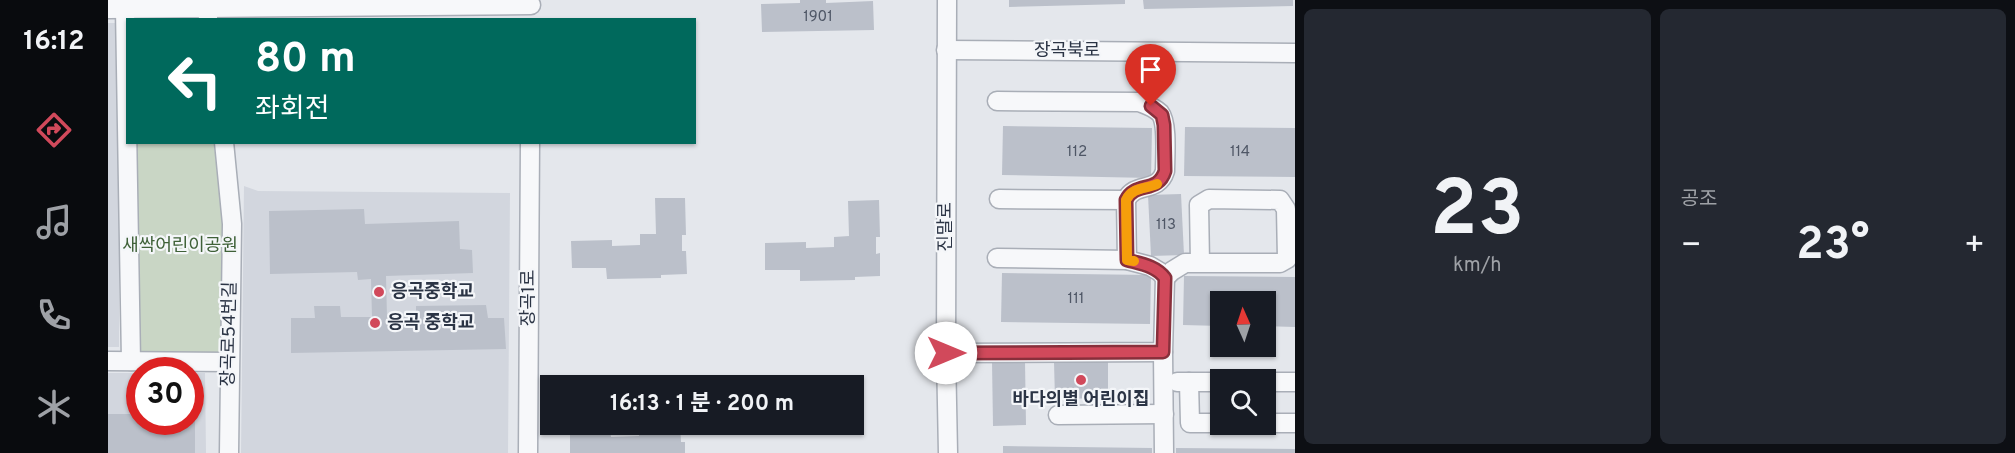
<!DOCTYPE html>
<html lang="ko">
<meta charset="utf-8">
<style>
body{margin:0;font-family:Overpass,"Noto Sans KR",sans-serif;background:#242831;color:#f1f3f6;height:100vh;display:flex;flex-direction:column;font-size:22px;white-space:nowrap}
*{box-sizing:border-box;margin:0}
p{font-size:20px;color:#9ea1a6}
.icon{flex:none;width:33px;height:33px;fill:none;stroke:currentColor;stroke-width:2;stroke-linecap:round;stroke-linejoin:round}
.map{position:relative;flex:1;overflow:hidden}
.side{display:flex;flex-direction:column;gap:9px;padding:9px;background:#0d0f14;width:720px}
.side>*{flex:none}
.banner{position:absolute;left:18px;top:18px;width:570px;height:126px;border-radius:0px;box-shadow:0 2px 4px #0004;background:#00695c;color:#fff;overflow:hidden}
.needle{width:39px;rotate:357deg}
.tools{position:absolute;left:1102px;top:291px;display:grid;gap:12px}
.tools a{display:grid;place-items:center;width:66px;height:66px;border-radius:0px;background:#171b24;box-shadow:0 2px 4px #0004;font-size:30px}
.speed{position:absolute;left:18px;top:357px;display:flex;gap:12px;font-size:30px;font-weight:700;text-align:center}
.speed>*{display:grid;place-content:center;width:78px;height:78px;border-radius:50%;background:#171b24;box-shadow:0 2px 4px #0004;line-height:1}
.speed .limit{border:9px solid #d22;background:#fff;color:#111}
.pin{position:absolute;display:grid;place-items:center;width:51px;height:51px;color:#fff;margin:-62px -26px;border-radius:50% 50% 50% 0;rotate:-45deg;box-shadow:0 0 6px #0007}
.pin .icon{rotate:45deg}
.me{position:absolute;width:66px;margin:-33px;rotate:90deg;stroke-linejoin:round;filter:drop-shadow(0 0 4px #0008)}
.turn{display:flex;align-items:center;gap:21px;height:126px;padding:0 30px;font-size:27px}
.turn .icon{width:78px;height:78px;stroke-width:2.5}
.turn b{display:block;font-size:42px;line-height:51px}
.big{font-size:45px;font-weight:700;line-height:1.1}
.side .widget{flex:1;display:flex;flex-direction:column;justify-content:center;gap:9px;min-width:0;padding:0 21px;border-radius:9px;background:#242831}
.side .dial{align-items:center;gap:0}
.dial b{font-size:78px;line-height:1}
.heat{display:flex;justify-content:space-between;align-items:center;font-size:33px;direction:ltr}
.side .tiles{flex:1;display:grid;gap:9px;grid-template-columns:repeat(2,1fr)}
.trip{position:absolute;left:432px;top:375px;width:324px;height:60px;border-radius:0px;background:#171b24;box-shadow:0 2px 4px #0004;font-weight:700;line-height:60px;text-align:center}
main{display:flex;flex:1;min-height:0}
.tab-bar{display:flex;flex-direction:column;width:108px;justify-content:space-around;align-items:center;background:#090b0e;color:#9ea1a6}
.tab-bar .icon{width:42px;height:42px}
.tab-bar .on{color:#d1495b}
.tab-bar b{font-size:27px;color:#f1f3f6}
.map>svg:first-child{display:block}
.built{fill:#d2d6de}
.green{fill:#c9d6c5}
.building{fill:#bbc0ca}
.lines{fill:none;stroke-linecap:round;stroke-linejoin:round}
.street-casing{stroke:#a9aeb7;stroke-width:21}
.street{stroke:#f7f8fa;stroke-width:18}
.route-casing{stroke:#882f3b;stroke-width:15}
.route{stroke:#d1495b;stroke-width:10}
.slow{stroke:#f59e0b;stroke-width:10}
.poi-dot{fill:#d1495b;stroke:#f4f6f9;stroke-width:2}
.labels{text-anchor:middle;dominant-baseline:central;stroke-width:4.5;stroke-linejoin:round;paint-order:stroke}
.number-label{font-size:15px;fill:#4f5766}
.street-label{font-size:18px;fill:#2b3445;stroke:#f4f6f9}
.park-label{font-size:18px;fill:#3f6138;stroke:#f4f6f9}
.poi-label{font-size:18px;font-weight:bold;fill:#2b3445;stroke:#f4f6f9;text-anchor:start}
</style>
<main>
<nav class="tab-bar">
<b>16:12</b>
<svg class="icon on" aria-label="directions" viewBox="0 0 24 24"><path d="M12 3l9 9-9 9-9-9zM9 14v-3h6M13 9l2 2-2 2"/></svg>
<svg class="icon" aria-label="music" viewBox="0 0 24 24"><path d="M9 18V5l10-2v13"/><circle cx="6" cy="18" r="3"/><circle cx="16" cy="16" r="3"/></svg>
<svg class="icon" aria-label="phone" viewBox="0 0 24 24"><path d="M5 4h4l2 5-3 2q2 4 5 5l2-3 5 2v4C11 20 4 13 5 4z"/></svg>
<svg class="icon" aria-label="climate" viewBox="0 0 24 24"><path d="M12 3v18M4 7l16 10M4 17L20 7"/></svg>
</nav>
<div class="map">
<svg width="1187" height="453" viewBox="0 0 1187 453">
<rect width="100%" height="100%" fill="#e4e7ec"/>
<g class="built">
<rect x="0" y="23" width="11" height="324"/>
<polygon points="136,186 150,191 402,193 400,453 133,453"/>
<polygon points="0,373 31,373 32,422 82,422 83,373 97,373 98,453 0,453"/>
</g>
<polygon class="green" points="28,143 106,143 114,221 115,354 32,354"/>
<g class="building">
<polygon points="692,0 718,0 718,3 765,1 766,30 654,32 653,4 692,3"/>
<polygon points="901,0 1017,0 1017,4 901,7"/>
<polygon points="1035,0 1185,0 1185,6 1036,9"/>
<polygon points="895,126 1044,128 1043,178 894,175"/>
<polygon points="1077,127 1187,128 1187,177 1076,176"/>
<polygon points="1073,194 1076,255 1043,256 1040,195"/>
<polygon points="547,198 577,198 578,235 574,235 574,251 578,251 579,274 553,275 553,278 499,279 498,268 464,268 463,241 504,240 504,246 532,245 532,234 548,234"/>
<polygon points="771,200 772,237 768,237 768,254 772,253 772,276 747,277 747,280 692,281 692,270 657,270 657,243 698,242 698,248 726,247 726,237 741,236 740,201"/>
<polygon points="256,209 257,224 351,221 352,249 364,250 365,273 278,276 279,317 308,316 308,306 378,305 380,318 396,318 398,349 183,353 183,318 207,318 206,306 232,306 233,317 264,317 263,279 250,280 249,272 162,274 161,211"/>
<polygon points="894,273 1043,275 1042,324 893,322"/>
<polygon points="1076,276 1187,277 1187,327 1158,326 1158,302 1113,302 1113,326 1075,325"/>
<polygon points="884,362 917,362 918,425 885,426"/>
<polygon points="946,362 1000,362 1000,398 947,399"/>
<polygon points="0,414 32,414 32,422 82,422 82,415 87,415 87,453 0,453"/>
<polygon points="572,424 573,442 577,442 577,453 462,453 462,432 502,431 503,437 531,436 530,425"/>
<polygon points="895,446 1044,448 1044,453 895,453"/>
<polygon points="1068,448 1187,449 1187,453 1068,453"/>
</g>
<g class="lines">
<g class="street-casing">
<g id="street">
<polyline points="97,0 99,8 423,5"/>
<polyline points="839,0 838,353 840,453"/>
<polyline points="0,9 99,8 100,18"/>
<polyline points="17,9 23,361"/>
<polyline points="838,50 1187,53"/>
<path d="M889 101 1031 102C1039 105 1046 107 1052 113 1060 123 1057 158 1057 171 1050 194 1027 181 1018 200"/>
<polyline points="116,142 124,224 121,453"/>
<polyline points="891,199 1018,200 1019,260"/>
<polyline points="1057,278 1064,271 1077,263 1172,263 1179,259 1178,209 1172,200 1101,199 1091,205 1092,263"/>
<polyline points="1055,352 1056,453"/>
<polyline points="838,353 1055,352 1057,278 1052,272 1042,266 1019,260 889,258"/>
<polyline points="0,361 121,362"/>
<polyline points="1069,382 1113,382"/>
<polyline points="1081,382 1082,423 1113,423"/>
<polyline points="1158,382 1187,382"/>
<polyline points="950,415 1056,414"/>
<polyline points="1158,423 1187,423"/>
<polyline points="420,453 422,142"/>
</g>
</g>
<use href="#street" class="street"/>
</g>
<g class="lines">
<g class="route-casing">
<path id="route" d="M838 353 1055 352 1057 278C1048 266 1034 264 1019 260L1018 200C1027 181 1050 194 1057 171L1056 125 1054 115 1043 106"/>
</g>
<use href="#route" class="route"/>
<path class="slow" d="M1026 261 1019 260 1018 200C1024 187 1038 189 1049 184"/>
</g>
<g class="poi-dot">
<circle cx="271" cy="292" r="6"/>
<circle cx="267" cy="323" r="6"/>
<circle cx="973" cy="380" r="6"/>
</g>
<g class="labels">
<g class="number-label">
<text x="710" y="17">1901</text>
<text x="969" y="152">112</text>
<text x="1132" y="152">114</text>
<text x="1058" y="225">113</text>
<text x="968" y="299">111</text>
</g>
<g class="street-label">
<text x="959" y="51">장곡북로</text>
<text transform="translate(838 227) rotate(-90)">진말로</text>
<text transform="translate(421 298) rotate(-90)">장곡1로</text>
<text transform="translate(122 334) rotate(-89)">장곡로54번길</text>
</g>
<g class="park-label">
<text x="72" y="246">새싹어린이공원</text>
</g>
<g class="poi-label">
<text x="283" y="292">응곡중학교</text>
<text x="279" y="323">응곡 중학교</text>
<text x="973" y="400" text-anchor="middle">바다의별 어린이집</text>
</g>
</g>
</svg>
<div class="tools">
<a><svg class="needle" viewBox="-14 -14 28 28"><path d="M0-13l5 13h-10z" fill="#e53935"/><path d="M0 13l5-13h-10z" fill="#9ea1a6"/></svg></a>
<a><svg class="icon" aria-label="search" viewBox="0 0 24 24"><circle cx="10" cy="10" r="6"/><path d="M15 15l6 6"/></svg></a>
</div>
<div class="speed"><div class="limit">30</div></div>
<div class="pin" style="left:1043px;top:106px;background:#d93025"><svg class="icon" aria-label="arrive" viewBox="0 0 24 24"><path d="M6 21V4h12l-3 4 3 4H6"/></svg></div>
<svg class="me" style="left:838px;top:353px" viewBox="-20 -20 40 40"><circle r="19" fill="#fff"/><path d="M0-13L10 11 0 6-10 11z" fill="#d1495b"/></svg>
<div class="trip">16:13 · 1 분 · 200 m</div>
<div class="banner">
<div class="turn"><svg class="icon" aria-label="left" viewBox="0 0 24 24"><path d="M17 20v-9H6M10 6l-5 5 5 5"/></svg><div><b>80 m</b>좌회전</div></div>
</div>
</div>
<section class="side">
<div class="tiles">
<div class="widget dial"><b>23</b><p>km/h</p></div>
<div class="widget"><p>공조</p>
<div class="heat"><a>−</a><b class="big">23°</b><a>+</a></div>
</div>
</div>
</section>
</main>
